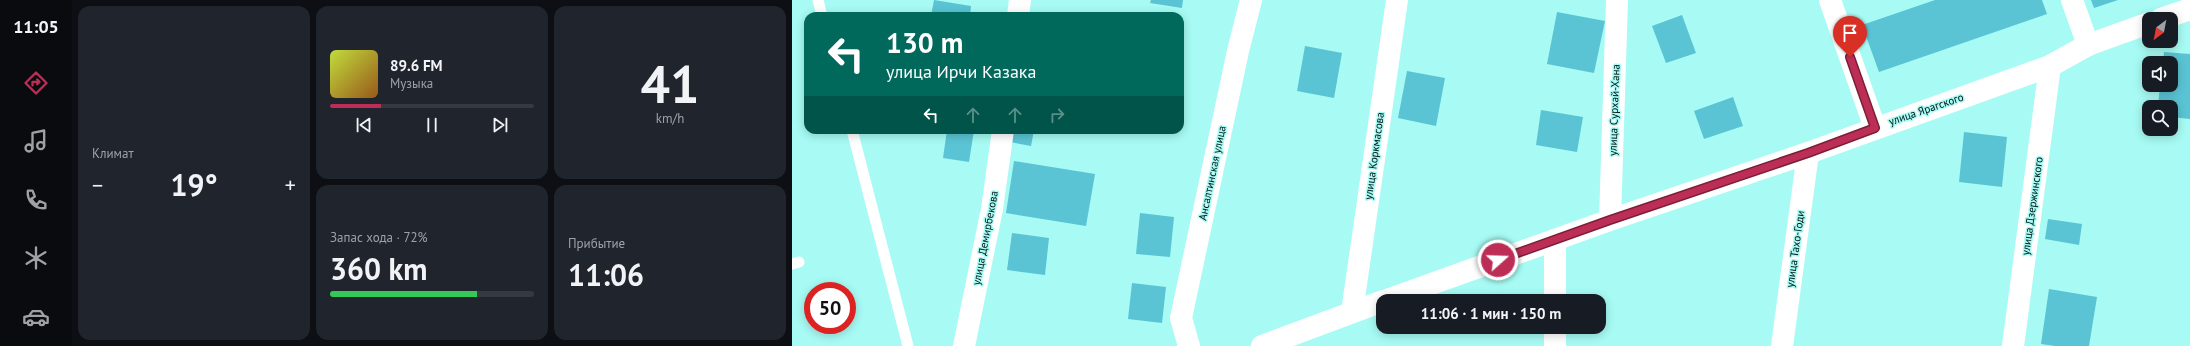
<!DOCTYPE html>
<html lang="ru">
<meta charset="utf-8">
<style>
body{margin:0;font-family:"PT Sans",sans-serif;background:#20242c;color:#f1f3f6;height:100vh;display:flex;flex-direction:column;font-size:15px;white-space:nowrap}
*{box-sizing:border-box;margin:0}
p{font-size:13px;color:#9ea1a6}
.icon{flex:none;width:22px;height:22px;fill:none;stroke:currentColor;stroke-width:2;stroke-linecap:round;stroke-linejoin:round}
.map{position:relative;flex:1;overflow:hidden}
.panel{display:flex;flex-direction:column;gap:6px;padding:6px;background:#0d0f14;width:720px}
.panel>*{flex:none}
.hud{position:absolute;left:12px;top:12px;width:380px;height:122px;border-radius:12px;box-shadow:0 2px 10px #0003;background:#00695c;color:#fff;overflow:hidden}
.needle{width:26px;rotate:212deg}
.tools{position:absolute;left:1350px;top:12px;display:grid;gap:8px}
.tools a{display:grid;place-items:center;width:36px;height:36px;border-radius:8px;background:#171b24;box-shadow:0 2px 10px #0003;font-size:20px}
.speed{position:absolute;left:12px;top:282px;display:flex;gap:8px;font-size:20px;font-weight:700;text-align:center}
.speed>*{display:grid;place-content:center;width:52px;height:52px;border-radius:50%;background:#171b24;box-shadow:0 2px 10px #0003;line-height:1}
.speed .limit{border:6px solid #d22;background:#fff;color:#111}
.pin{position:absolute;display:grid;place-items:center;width:34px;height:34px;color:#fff;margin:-41px -17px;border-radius:50% 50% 50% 0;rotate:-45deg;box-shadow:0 0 4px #0007}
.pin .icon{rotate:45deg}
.me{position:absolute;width:44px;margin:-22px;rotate:70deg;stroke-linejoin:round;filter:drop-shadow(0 0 3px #0008)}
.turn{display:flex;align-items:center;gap:14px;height:84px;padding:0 16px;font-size:18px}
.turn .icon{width:52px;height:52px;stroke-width:2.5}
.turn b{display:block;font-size:28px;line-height:34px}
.lanes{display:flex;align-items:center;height:38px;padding:0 16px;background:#0003;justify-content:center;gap:20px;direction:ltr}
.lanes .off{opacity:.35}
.big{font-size:30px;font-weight:800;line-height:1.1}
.panel .card{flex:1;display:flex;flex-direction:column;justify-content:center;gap:6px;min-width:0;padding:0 14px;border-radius:12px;background:#20242c}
.panel .dial{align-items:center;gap:0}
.dial b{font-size:52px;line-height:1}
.song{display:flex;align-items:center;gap:12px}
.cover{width:48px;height:48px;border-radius:6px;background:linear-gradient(135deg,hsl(70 70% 55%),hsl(30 70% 35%))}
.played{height:4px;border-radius:2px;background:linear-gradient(90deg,#bd2e57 25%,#363941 25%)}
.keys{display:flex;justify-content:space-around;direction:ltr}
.heat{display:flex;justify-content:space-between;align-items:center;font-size:22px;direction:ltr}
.charge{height:6px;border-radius:3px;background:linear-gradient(90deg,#34c759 72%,#363941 0)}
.panel .tiles{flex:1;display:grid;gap:6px;grid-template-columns:repeat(3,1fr)}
.card:first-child{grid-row:span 2}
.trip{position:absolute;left:584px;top:294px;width:230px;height:40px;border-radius:12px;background:#171b24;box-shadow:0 2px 10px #0003;font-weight:800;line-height:40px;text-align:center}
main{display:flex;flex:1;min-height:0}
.tab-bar{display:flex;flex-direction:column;width:72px;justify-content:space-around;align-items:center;background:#090b0e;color:#9ea1a6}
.tab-bar .icon{width:28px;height:28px}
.tab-bar .active{color:#bd2e57}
.tab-bar b{font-size:18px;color:#f1f3f6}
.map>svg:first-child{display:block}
.building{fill:#5ac4d4}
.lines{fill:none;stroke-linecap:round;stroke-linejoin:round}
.service{stroke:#fff;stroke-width:11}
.minor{stroke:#fff;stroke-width:22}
.secondary{stroke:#fff;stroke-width:22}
.route-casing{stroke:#7b1e39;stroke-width:10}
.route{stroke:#bd2e57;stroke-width:7}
.labels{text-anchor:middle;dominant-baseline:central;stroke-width:3;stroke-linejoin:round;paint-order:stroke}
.street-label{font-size:11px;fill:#001312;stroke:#a7fbf4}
</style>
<main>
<nav class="tab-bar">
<b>11:05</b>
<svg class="icon active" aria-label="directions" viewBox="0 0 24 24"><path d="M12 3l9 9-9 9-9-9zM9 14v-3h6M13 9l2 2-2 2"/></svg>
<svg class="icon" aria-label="music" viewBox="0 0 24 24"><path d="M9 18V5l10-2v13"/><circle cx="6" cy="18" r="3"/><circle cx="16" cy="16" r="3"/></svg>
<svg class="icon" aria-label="phone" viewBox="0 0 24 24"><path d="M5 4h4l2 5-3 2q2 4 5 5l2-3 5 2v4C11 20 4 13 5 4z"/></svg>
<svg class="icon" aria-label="climate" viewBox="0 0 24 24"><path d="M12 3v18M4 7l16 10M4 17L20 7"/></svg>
<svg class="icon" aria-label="car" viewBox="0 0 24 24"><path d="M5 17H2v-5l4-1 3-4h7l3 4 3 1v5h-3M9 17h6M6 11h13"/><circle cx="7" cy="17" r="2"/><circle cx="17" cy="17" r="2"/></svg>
</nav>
<section class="panel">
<div class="tiles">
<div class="card"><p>Климат</p>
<div class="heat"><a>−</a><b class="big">19°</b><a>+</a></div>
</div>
<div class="card">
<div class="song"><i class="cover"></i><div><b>89.6 FM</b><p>Музыка</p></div></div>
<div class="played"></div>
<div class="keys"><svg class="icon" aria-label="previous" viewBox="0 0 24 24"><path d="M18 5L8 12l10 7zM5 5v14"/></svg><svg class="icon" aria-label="pause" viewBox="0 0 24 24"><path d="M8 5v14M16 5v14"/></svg><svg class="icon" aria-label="next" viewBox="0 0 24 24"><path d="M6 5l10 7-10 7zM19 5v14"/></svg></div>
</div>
<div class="card dial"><b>41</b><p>km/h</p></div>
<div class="card"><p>Запас хода · 72%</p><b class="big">360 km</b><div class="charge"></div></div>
<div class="card"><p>Прибытие</p><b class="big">11:06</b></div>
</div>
</section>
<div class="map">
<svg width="1398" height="346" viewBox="0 0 1398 346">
<rect width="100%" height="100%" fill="#a7fbf4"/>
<g class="building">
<polygon points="142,0 179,6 178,16 139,16"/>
<polygon points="359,0 391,0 390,8 358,3"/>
<polygon points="1143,0 1250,0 1255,14 1087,72 1070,25"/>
<polygon points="1299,0 1326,0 1302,8"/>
<polygon points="765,12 813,21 802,73 755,64"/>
<polygon points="890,15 904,53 874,63 860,26"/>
<polygon points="513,46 550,53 542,98 505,91"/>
<polygon points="1372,52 1398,54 1398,119 1379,117 1379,107 1366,107 1368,85 1379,85 1379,63 1371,63"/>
<polygon points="615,71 653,78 644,126 606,118"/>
<polygon points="941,97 951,126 912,139 902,111"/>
<polygon points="749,110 791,117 785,152 744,145"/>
<polygon points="155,130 182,130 177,162 151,158"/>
<polygon points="220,130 242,130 239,146 218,142"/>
<polygon points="1172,132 1215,137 1210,187 1167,182"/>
<polygon points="222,161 303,174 294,226 214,213"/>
<polygon points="348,213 382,217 378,257 344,254"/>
<polygon points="1256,219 1290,224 1287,245 1253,239"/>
<polygon points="220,233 257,238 253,275 215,270"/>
<polygon points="340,283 374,287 370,323 336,319"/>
<polygon points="1257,289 1305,297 1297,346 1263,346 1249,344"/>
</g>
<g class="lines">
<g class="service">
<polyline points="26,0 30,16"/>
<polyline points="60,130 116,346"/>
<polyline points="0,264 7,262"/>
</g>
<g class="minor">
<polyline points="1038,0 1083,128"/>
<polyline points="1280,0 1296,45"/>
<polyline points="226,16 228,0"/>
<polyline points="818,220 825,0"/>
<polyline points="763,301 763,240"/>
<polyline points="560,312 605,0"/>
<polyline points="172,346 200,209 211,130"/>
<polyline points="397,346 389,318 446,51 459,0"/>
<polyline points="763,346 763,327"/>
<polyline points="990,346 1016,153"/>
<polyline points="1221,346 1258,66"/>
</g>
<g class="secondary">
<polyline points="1369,19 1398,9"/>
<polyline points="592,301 818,220 1016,153 1258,66 1296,45 1357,23"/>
<polyline points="470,346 591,301"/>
</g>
</g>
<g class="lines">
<g class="route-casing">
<polyline id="route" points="706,260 818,220 1016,153 1083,128 1058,57"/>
</g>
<use href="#route" class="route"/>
</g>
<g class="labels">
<g class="street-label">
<text transform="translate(1134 109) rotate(-19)">улица Ярагского</text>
<text transform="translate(822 110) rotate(-88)">улица Сурхай-Хана</text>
<text transform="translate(582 156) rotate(-82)">улица Коркмасова</text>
<text transform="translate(420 173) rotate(-78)">Ансалтинская улица</text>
<text transform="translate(1240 206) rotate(-82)">улица Дзержинского</text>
<text transform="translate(193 238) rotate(-79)">улица Демирбекова</text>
<text transform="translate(1003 249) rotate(-82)">улица Тахо-Годи</text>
</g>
</g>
</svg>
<div class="tools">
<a><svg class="needle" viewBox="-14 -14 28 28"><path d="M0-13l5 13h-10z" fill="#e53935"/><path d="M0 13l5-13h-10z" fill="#9ea1a6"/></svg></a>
<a><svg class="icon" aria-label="sound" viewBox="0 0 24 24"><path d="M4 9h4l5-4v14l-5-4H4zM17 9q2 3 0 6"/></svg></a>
<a><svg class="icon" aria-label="search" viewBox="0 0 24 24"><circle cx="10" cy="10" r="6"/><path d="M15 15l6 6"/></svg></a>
</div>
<div class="speed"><div class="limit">50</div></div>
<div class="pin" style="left:1058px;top:57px;background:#d93025"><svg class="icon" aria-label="arrive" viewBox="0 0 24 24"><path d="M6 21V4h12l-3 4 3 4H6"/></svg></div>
<svg class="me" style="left:706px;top:260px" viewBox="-20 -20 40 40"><circle r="17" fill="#bd2e57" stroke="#fff" stroke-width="3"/><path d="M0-11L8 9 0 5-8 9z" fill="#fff"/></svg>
<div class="trip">11:06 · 1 мин · 150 m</div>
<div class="hud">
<div class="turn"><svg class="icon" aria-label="left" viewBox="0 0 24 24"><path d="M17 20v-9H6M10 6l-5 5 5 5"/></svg><div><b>130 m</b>улица Ирчи Казака</div></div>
<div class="lanes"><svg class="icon" aria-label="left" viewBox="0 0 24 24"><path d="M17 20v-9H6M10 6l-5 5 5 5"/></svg><svg class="icon off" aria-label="ahead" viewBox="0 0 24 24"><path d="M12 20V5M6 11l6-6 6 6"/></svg><svg class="icon off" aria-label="ahead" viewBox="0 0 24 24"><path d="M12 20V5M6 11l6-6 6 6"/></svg><svg class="icon off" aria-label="right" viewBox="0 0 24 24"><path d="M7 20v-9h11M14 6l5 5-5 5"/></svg></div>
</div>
</div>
</main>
